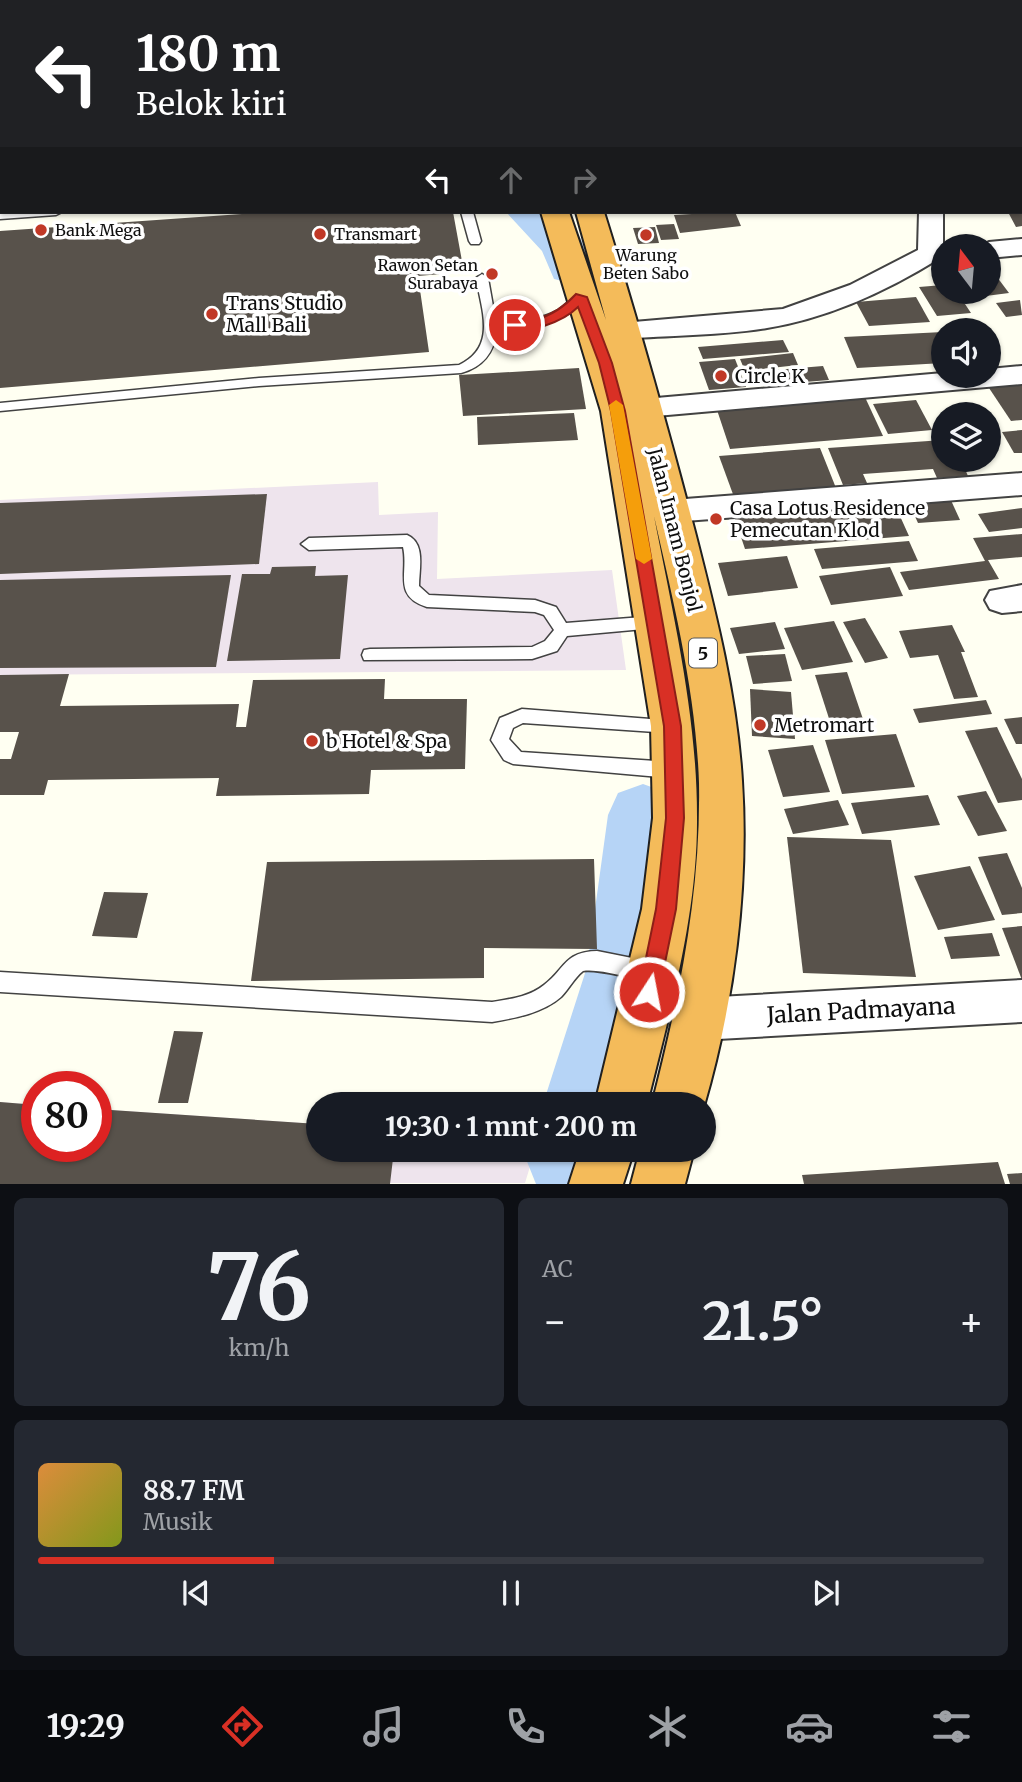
<!DOCTYPE html>
<html lang="id">
<meta charset="utf-8">
<style>
body{margin:0;font-family:Merriweather,serif;background:#242831;color:#f1f3f6;height:100vh;display:flex;flex-direction:column;font-size:26px;white-space:nowrap}
*{box-sizing:border-box;margin:0}
p{font-size:23px;color:#9ea1a6}
.icon{flex:none;width:38px;height:38px;fill:none;stroke:currentColor;stroke-width:2;stroke-linecap:round;stroke-linejoin:round}
.map{position:relative;height:1184px;overflow:hidden}
.sheet{display:flex;flex-direction:column;gap:14px;padding:14px;background:#0d0f14;flex:1}
.sheet>*{flex:none}
.top-card{position:absolute;left:0px;top:0px;width:1022px;height:214px;box-shadow:0 2px 5px #0004;background:#202124;color:#fff;overflow:hidden}
.needle{width:46px;rotate:344deg}
.buttons{position:absolute;left:931px;top:234px;display:grid;gap:14px}
.buttons a{display:grid;place-items:center;width:70px;height:70px;border-radius:50%;background:#171b24;box-shadow:0 2px 5px #0004;font-size:35px}
.speed{position:absolute;left:21px;top:1071px;display:flex;gap:14px;font-size:35px;font-weight:700;text-align:center}
.speed>*{display:grid;place-content:center;width:91px;height:91px;border-radius:50%;background:#171b24;box-shadow:0 2px 5px #0004;line-height:1}
.speed .limit{border:10px solid #d22;background:#fff;color:#111}
.pin{position:absolute;display:grid;place-items:center;width:60px;height:60px;color:#fff;margin:-30px;border:4px solid #fff;border-radius:50%;box-shadow:0 2px 7px #0007}
.me{position:absolute;width:77px;margin:-38px;rotate:11deg;stroke-linejoin:round;filter:drop-shadow(0 0 5px #0008)}
.turn{display:flex;align-items:center;gap:24px;height:147px;padding:0 21px;font-size:32px}
.turn .icon{width:91px;height:91px;stroke-width:2.5}
.turn b{display:block;font-size:49px;line-height:60px}
.lanes{display:flex;align-items:center;height:66px;padding:0 21px;background:#0003;justify-content:center;gap:35px;direction:ltr}
.lanes .off{opacity:.35}
.big{font-size:52px;font-weight:700;line-height:1.1}
.sheet .widget{flex:1;display:flex;flex-direction:column;justify-content:center;gap:10px;min-width:0;padding:0 24px;border-radius:10px;background:#242831}
.sheet .dial{align-items:center;gap:0}
.dial b{font-size:91px;line-height:1}
.song{display:flex;align-items:center;gap:21px}
.cover{width:84px;height:84px;border-radius:10px;background:linear-gradient(135deg,hsl(30 70% 55%),hsl(70 70% 35%))}
.played{height:7px;border-radius:4px;background:linear-gradient(90deg,#d93025 25%,#363941 25%)}
.keys{display:flex;justify-content:space-around;direction:ltr}
.heat{display:flex;justify-content:space-between;align-items:center;font-size:38px;direction:ltr}
.sheet .tiles{flex:1;display:grid;gap:14px;grid-template-columns:1fr 1fr}
.widget:last-child{grid-column:span 2}
.trip{position:absolute;left:306px;top:1092px;width:410px;height:70px;border-radius:35px;background:#171b24;box-shadow:0 2px 5px #0004;font-weight:700;line-height:70px;text-align:center}
.tab-bar{display:flex;height:112px;justify-content:space-around;align-items:center;background:#090b0e;color:#9ea1a6}
.tab-bar .icon{width:49px;height:49px}
.tab-bar .on{color:#d93025}
.tab-bar b{font-size:32px;color:#f1f3f6}
.map>svg:first-child{display:block}
.industrial{fill:#eee4ed}
.lines{fill:none;stroke-linecap:round;stroke-linejoin:round}
.river{fill:#b6d4f6;fill-rule:evenodd}
.building{fill:#58524b}
.lane-casing{stroke:#424242;stroke-width:3}
.street-casing{stroke:#424242;stroke-width:4}
.highway-casing{stroke:#202020;stroke-width:4}
.lane{fill:#fff;fill-rule:evenodd}
.street{fill:#fff;fill-rule:evenodd}
.highway{fill:#f4bb5a;fill-rule:evenodd}
.route{fill:#d93025;stroke:#8d1f18;stroke-width:2}
.slow{fill:#f59e0b}
.poi-dot{fill:#c13826;stroke:#fff;stroke-width:2.5}
.labels{text-anchor:middle;dominant-baseline:central;stroke-width:7;stroke-linejoin:round;paint-order:stroke}
.far-poi-label{font-size:16px;fill:#0f0f0f;stroke:#fff;text-anchor:start}
.shield{fill:#fff;stroke:#575757;stroke-width:2}
.shield-label{font-size:18px;font-weight:bold;fill:#0f0f0f}
.poi-label{font-size:19px;fill:#0f0f0f;stroke:#fff;text-anchor:start}
.street-label{font-size:19px;fill:#0f0f0f;stroke:#fff}
.near-street-label{font-size:23px;fill:#0f0f0f;stroke:#fff}
</style>
<div class="map">
<svg width="1022" height="1184" viewBox="0 0 1022 1184">
<rect width="100%" height="100%" fill="#fffff2"/>
<g class="industrial">
<polygon points="378,482 379,515 438,512 437,579 612,570 626,670 0,675 0,500"/>
<polygon points="0,1102 37,1105 37,1146 96,1146 96,1109 318,1124 318,1150 535,1150 525,1183 0,1183"/>
</g>
<g class="lines">
<g class="river">
<polygon points="506,212 554,212 580,237 595,269 588,279 571,283 554,279 542,251"/>
<polygon points="643,784 668,793 678,815 665,967 627,1104 543,1104 587,967 608,815 618,793"/>
<polygon points="529,1150 615,1150 602,1184 536,1184 526,1159"/>
</g>
</g>
<g class="building">
<polygon points="269,212 453,212 464,272 418,276 429,352 0,388 0,231"/>
<polygon points="727,212 735,212 741,226 680,233 674,215"/>
<polygon points="1008,212 1022,212 1022,226 1016,227"/>
<polygon points="674,224 679,239 661,240 656,225"/>
<polygon points="655,227 659,243 638,244 633,228"/>
<polygon points="989,269 991,269 1009,293 978,297 975,292 989,292"/>
<polygon points="943,285 943,292 957,292 971,313 937,316 919,287"/>
<polygon points="916,297 930,322 869,326 856,302"/>
<polygon points="1020,300 1022,315 1006,317 996,303"/>
<polygon points="943,332 943,363 857,368 844,337"/>
<polygon points="783,340 789,352 703,359 698,347"/>
<polygon points="793,353 798,365 745,371 740,359"/>
<polygon points="735,359 746,387 709,390 699,362"/>
<polygon points="823,366 829,380 769,385 763,371"/>
<polygon points="579,368 586,409 463,416 459,375"/>
<polygon points="1022,378 1022,420 1011,421 985,382"/>
<polygon points="864,395 883,436 730,449 716,407"/>
<polygon points="916,400 932,430 888,434 873,404"/>
<polygon points="574,413 578,440 478,445 477,417"/>
<polygon points="1022,430 1022,453 1014,453 1002,432"/>
<polygon points="943,440 943,460 961,460 968,476 937,478 933,469 863,474 867,483 843,485 828,448"/>
<polygon points="820,448 836,488 734,497 719,456"/>
<polygon points="267,494 259,564 0,574 0,503"/>
<polygon points="890,494 909,536 745,549 735,519 784,515 780,504"/>
<polygon points="949,496 960,520 918,523 907,499"/>
<polygon points="1022,508 1022,528 989,532 978,514"/>
<polygon points="1022,534 1022,557 988,560 999,579 909,590 900,572 985,561 973,538"/>
<polygon points="909,541 918,561 822,569 814,549"/>
<polygon points="787,556 798,588 728,596 718,563"/>
<polygon points="316,566 315,576 348,575 340,659 227,661 242,574 270,574 272,567"/>
<polygon points="890,567 903,596 831,605 819,576"/>
<polygon points="231,575 216,667 0,668 0,580"/>
<polygon points="865,618 888,658 865,663 843,622"/>
<polygon points="834,621 853,662 802,670 784,628"/>
<polygon points="775,622 785,649 739,654 730,628"/>
<polygon points="952,625 965,652 961,652 978,697 954,699 938,655 910,658 899,631"/>
<polygon points="785,654 792,681 753,684 746,656"/>
<polygon points="847,672 867,731 834,734 815,675"/>
<polygon points="69,674 60,706 239,704 236,727 246,727 253,680 385,679 384,699 467,699 465,769 371,770 369,794 216,796 219,778 48,780 44,795 0,795 0,759 11,759 19,732 0,732 0,675"/>
<polygon points="750,689 791,692 795,739 752,736"/>
<polygon points="986,700 992,714 919,723 913,709"/>
<polygon points="1022,717 1022,744 1016,744 1004,719"/>
<polygon points="997,727 1022,779 1022,800 998,803 965,731"/>
<polygon points="896,734 915,787 842,794 825,740"/>
<polygon points="813,745 830,792 783,797 768,750"/>
<polygon points="986,791 1007,831 978,836 957,796"/>
<polygon points="928,795 940,825 862,834 851,803"/>
<polygon points="838,800 849,825 793,834 784,809"/>
<polygon points="787,837 891,840 916,977 803,973"/>
<polygon points="1007,853 1022,888 1022,913 1002,915 978,857"/>
<polygon points="594,859 597,949 484,948 484,978 251,981 267,862"/>
<polygon points="970,866 995,920 938,930 914,876"/>
<polygon points="104,892 148,893 137,938 92,936"/>
<polygon points="1022,926 1022,980 1002,928"/>
<polygon points="992,933 1000,956 951,959 944,937"/>
<polygon points="174,1031 203,1032 188,1103 158,1103"/>
<polygon points="0,1102 37,1105 37,1146 96,1146 96,1109 318,1124 318,1150 394,1150 390,1184 0,1184"/>
<polygon points="998,1162 1005,1184 804,1184 802,1175"/>
<polygon points="1022,1173 1022,1184 1010,1184 1007,1174"/>
</g>
<g class="lines">
<g class="lane-casing">
<g id="lane">
<polygon points="62,212 56,215 0,219 0,213"/>
<polygon points="461,212 473,212 481,241 479,244 471,244 469,241"/>
<path d="M482 274 488 278 496 323C517 321 539 321 558 310 566 305 572 297 581 293L587 297C565 325 530 328 497 330 494 353 483 367 461 373L259 386 0 411V403L259 378 459 365C497 347 482 311 476 278Z"/>
<path d="M407 535C426 543 419 569 419 586L429 595 535 600 556 607 566 623 655 616 661 618 663 622 661 626 655 628 567 636 557 651 532 659 364 660 362 655 364 650 370 649 532 647 545 641 554 630 544 615 535 612 427 607C392 596 409 572 403 547L309 550 301 544 309 538Z"/>
<polygon points="522,709 676,721 679,726 676,731 670,733 523,723 513,728 509,739 521,752 671,762 677,765 680,770 677,775 671,778 513,764 504,760 491,740 500,718"/>
<path d="M597 951 647 961 654 964 657 971 654 978C639 984 605 968 583 971 574 978 569 989 561 997 543 1013 515 1018 492 1022L0 992V972L492 1002C510 999 529 997 544 985 566 968 564 952 597 951Z"/>
</g>
</g>
<g class="street-casing">
<g id="street">
<polygon points="513,0 555,0 513,2"/>
<polygon points="798,0 818,0 820,2 800,2"/>
<polygon points="981,0 1022,0 1022,6 1020,2"/>
<rect x="0" y="59" width="2" height="12"/>
<rect x="0" y="93" width="2" height="14"/>
<rect x="1020" y="123" width="2" height="14"/>
<path d="M919 212H943V254L940 258C887 291 828 318 767 328 719 336 670 335 622 339L612 337 608 331 612 325 622 323 783 309 850 285 918 250Z"/>
<polygon points="1022,239 1022,255 989,258 989,247 979,247 989,242"/>
<polygon points="1022,366 1022,384 645,417 635,415 631,408 635,401 645,399 943,373 943,376 989,376 989,369"/>
<polygon points="1022,473 1022,495 672,522 661,519 656,511 661,503 672,500"/>
<polygon points="1022,585 1022,611 1002,613 990,609 985,600 990,591"/>
<polygon points="1022,980 1022,1022 700,1040 685,1034 678,1019 685,1004 700,998"/>
</g>
</g>
<g class="highway-casing">
<g id="highway">
<rect x="490" y="0" width="22" height="2"/>
<path d="M541 212H569L606 320 576 212H604C637 318 667 425 695 532 716 614 737 697 742 781 749 888 734 1003 704 1106L652 1104C679 999 701 893 699 783 696 693 674 604 654 516 673 615 697 714 697 816 698 913 670 1011 647 1104H595L642 909 653 818 651 726 601 411Z"/>
<polygon points="580,1150 634,1150 623,1184 569,1184"/>
<polygon points="640,1150 694,1150 685,1184 631,1184"/>
</g>
</g>
<use href="#lane" class="lane"/>
<use href="#street" class="street"/>
<use href="#highway" class="highway"/>
</g>
<path class="route" d="M576 294 587 297 612 363 625 411 681 726 684 818 676 909 659 992 656 999 649 1002 642 999 639 992 656 909 666 818 664 726 611 411 599 363 578 307C565 320 525 338 509 325 517 319 527 322 537 319 553 315 565 306 576 294Z"/>
<polygon class="slow" points="616,400 623,405 652,559 644,564 636,559 609,405"/>
<g class="poi-dot">
<circle cx="41" cy="230" r="7"/>
<circle cx="320" cy="234" r="7"/>
<circle cx="646" cy="235" r="7"/>
<circle cx="492" cy="274" r="7"/>
<circle cx="212" cy="314" r="7"/>
<circle cx="721" cy="376" r="7"/>
<circle cx="716" cy="519" r="7"/>
<circle cx="760" cy="725" r="7"/>
<circle cx="312" cy="741" r="7"/>
</g>
<g class="labels">
<g class="far-poi-label">
<text x="55" y="230">Bank Mega</text>
<text x="334" y="234">Transmart</text>
<text x="646" y="255" text-anchor="middle">Warung<tspan x="646" dy="18">Beten Sabo</tspan></text>
<text x="478" y="265" text-anchor="end">Rawon Setan<tspan x="478" dy="18">Surabaya</tspan></text>
</g>
<rect class="shield" x="689" y="638.5" width="28" height="29" rx="5"/>
<g class="shield-label">
<text x="703" y="653">5</text>
</g>
<g class="poi-label">
<text x="226" y="303">Trans Studio<tspan x="226" dy="22">Mall Bali</tspan></text>
<text x="735" y="376">Circle K</text>
<text x="730" y="508">Casa Lotus Residence<tspan x="730" dy="22">Pemecutan Klod</tspan></text>
<text x="774" y="725">Metromart</text>
<text x="326" y="741">b Hotel &amp; Spa</text>
</g>
<g class="street-label">
<text transform="translate(675 530) rotate(76)">Jalan Imam Bonjol</text>
</g>
<g class="near-street-label">
<text transform="translate(861 1010) rotate(-3)">Jalan Padmayana</text>
</g>
</g>
</svg>
<div class="buttons">
<a><svg class="needle" viewBox="-14 -14 28 28"><path d="M0-13l5 13h-10z" fill="#e53935"/><path d="M0 13l5-13h-10z" fill="#9ea1a6"/></svg></a>
<a><svg class="icon" aria-label="sound" viewBox="0 0 24 24"><path d="M4 9h4l5-4v14l-5-4H4zM17 9q2 3 0 6"/></svg></a>
<a><svg class="icon" aria-label="layers" viewBox="0 0 24 24"><path d="M12 4l9 5-9 5-9-5zM3 14l9 5 9-5"/></svg></a>
</div>
<div class="speed"><div class="limit">80</div></div>
<div class="pin" style="left:515px;top:325px;background:#d93025"><svg class="icon" aria-label="arrive" viewBox="0 0 24 24"><path d="M6 21V4h12l-3 4 3 4H6"/></svg></div>
<svg class="me" style="left:649px;top:992px" viewBox="-20 -20 40 40"><circle r="17" fill="#d93025" stroke="#fff" stroke-width="3"/><path d="M0-11L8 9 0 5-8 9z" fill="#fff"/></svg>
<div class="trip">19:30 · 1 mnt · 200 m</div>
<div class="top-card">
<div class="turn"><svg class="icon" aria-label="left" viewBox="0 0 24 24"><path d="M17 20v-9H6M10 6l-5 5 5 5"/></svg><div><b>180 m</b>Belok kiri</div></div>
<div class="lanes"><svg class="icon" aria-label="left" viewBox="0 0 24 24"><path d="M17 20v-9H6M10 6l-5 5 5 5"/></svg><svg class="icon off" aria-label="ahead" viewBox="0 0 24 24"><path d="M12 20V5M6 11l6-6 6 6"/></svg><svg class="icon off" aria-label="right" viewBox="0 0 24 24"><path d="M7 20v-9h11M14 6l5 5-5 5"/></svg></div>
</div>
</div>
<section class="sheet">
<div class="tiles">
<div class="widget dial"><b>76</b><p>km/h</p></div>
<div class="widget"><p>AC</p>
<div class="heat"><a>−</a><b class="big">21.5°</b><a>+</a></div>
</div>
<div class="widget">
<div class="song"><i class="cover"></i><div><b>88.7 FM</b><p>Musik</p></div></div>
<div class="played"></div>
<div class="keys"><svg class="icon" aria-label="previous" viewBox="0 0 24 24"><path d="M18 5L8 12l10 7zM5 5v14"/></svg><svg class="icon" aria-label="pause" viewBox="0 0 24 24"><path d="M8 5v14M16 5v14"/></svg><svg class="icon" aria-label="next" viewBox="0 0 24 24"><path d="M6 5l10 7-10 7zM19 5v14"/></svg></div>
</div>
</div>
</section>
<nav class="tab-bar">
<b>19:29</b>
<svg class="icon on" aria-label="directions" viewBox="0 0 24 24"><path d="M12 3l9 9-9 9-9-9zM9 14v-3h6M13 9l2 2-2 2"/></svg>
<svg class="icon" aria-label="music" viewBox="0 0 24 24"><path d="M9 18V5l10-2v13"/><circle cx="6" cy="18" r="3"/><circle cx="16" cy="16" r="3"/></svg>
<svg class="icon" aria-label="phone" viewBox="0 0 24 24"><path d="M5 4h4l2 5-3 2q2 4 5 5l2-3 5 2v4C11 20 4 13 5 4z"/></svg>
<svg class="icon" aria-label="climate" viewBox="0 0 24 24"><path d="M12 3v18M4 7l16 10M4 17L20 7"/></svg>
<svg class="icon" aria-label="car" viewBox="0 0 24 24"><path d="M5 17H2v-5l4-1 3-4h7l3 4 3 1v5h-3M9 17h6M6 11h13"/><circle cx="7" cy="17" r="2"/><circle cx="17" cy="17" r="2"/></svg>
<svg class="icon" aria-label="filters" viewBox="0 0 24 24"><path d="M4 7h16M4 17h16"/><circle cx="9" cy="7" r="2"/><circle cx="15" cy="17" r="2"/></svg>
</nav>
